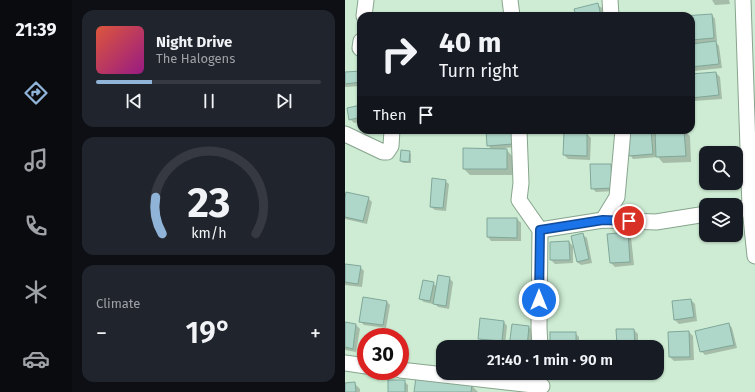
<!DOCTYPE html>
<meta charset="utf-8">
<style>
body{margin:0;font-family:"Fira Sans",sans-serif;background:#20242c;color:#f1f3f6;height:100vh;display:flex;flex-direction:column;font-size:15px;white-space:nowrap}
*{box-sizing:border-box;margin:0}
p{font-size:13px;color:#9ea1a6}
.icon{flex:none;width:22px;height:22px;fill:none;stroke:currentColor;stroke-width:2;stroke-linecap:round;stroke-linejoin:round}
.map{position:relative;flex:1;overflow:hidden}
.drawer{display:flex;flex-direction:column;gap:10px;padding:10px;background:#0d0f14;width:273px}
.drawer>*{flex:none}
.hud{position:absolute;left:12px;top:12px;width:338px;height:122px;border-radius:12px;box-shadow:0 1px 3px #0004;background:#171b24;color:#f1f3f6;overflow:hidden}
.buttons{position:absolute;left:354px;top:146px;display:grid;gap:8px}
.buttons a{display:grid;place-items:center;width:44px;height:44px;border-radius:8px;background:#171b24;box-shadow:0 1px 3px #0004;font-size:20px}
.speed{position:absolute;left:12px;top:328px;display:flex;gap:8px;font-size:20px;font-weight:700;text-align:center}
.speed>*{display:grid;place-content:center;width:52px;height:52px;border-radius:50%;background:#171b24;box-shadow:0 1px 3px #0004;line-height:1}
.speed .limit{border:6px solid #d22;background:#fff;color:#111}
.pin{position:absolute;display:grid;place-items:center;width:34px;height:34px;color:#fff;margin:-17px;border:2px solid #fff;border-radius:50%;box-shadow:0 1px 4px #0007}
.me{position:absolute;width:44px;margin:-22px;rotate:0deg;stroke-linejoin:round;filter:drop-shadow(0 0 3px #0008)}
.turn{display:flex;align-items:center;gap:14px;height:84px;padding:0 16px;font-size:18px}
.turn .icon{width:52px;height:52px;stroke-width:2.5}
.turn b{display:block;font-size:28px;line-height:34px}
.then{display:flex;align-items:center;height:38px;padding:0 16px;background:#0003;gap:8px;font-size:15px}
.big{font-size:30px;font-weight:600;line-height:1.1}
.drawer .tile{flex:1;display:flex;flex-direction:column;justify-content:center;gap:6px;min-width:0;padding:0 14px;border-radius:12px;background:#20242c}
.drawer .dial{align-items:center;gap:0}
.dial svg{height:104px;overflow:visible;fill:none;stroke:#363941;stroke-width:7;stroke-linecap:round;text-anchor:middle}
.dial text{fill:#f1f3f6;stroke:none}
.song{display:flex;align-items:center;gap:12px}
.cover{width:48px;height:48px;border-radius:6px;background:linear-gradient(135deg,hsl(10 70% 55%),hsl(310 70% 35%))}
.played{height:4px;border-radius:2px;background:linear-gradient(90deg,#90b3d8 25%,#363941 25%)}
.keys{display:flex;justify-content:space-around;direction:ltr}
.heat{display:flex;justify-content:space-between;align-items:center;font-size:22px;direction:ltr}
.trip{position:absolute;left:91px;top:340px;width:228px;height:40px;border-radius:12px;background:#171b24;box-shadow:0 1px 3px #0004;font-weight:600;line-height:40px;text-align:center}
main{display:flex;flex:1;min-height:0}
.menu{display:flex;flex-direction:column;width:72px;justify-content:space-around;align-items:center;background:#090b0e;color:#9ea1a6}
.menu .icon{width:28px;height:28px}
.menu .selected{color:#90b3d8}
.menu b{font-size:18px;color:#f1f3f6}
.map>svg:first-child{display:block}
.shadow{fill:#0003}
.building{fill:#afd7c9;stroke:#80a799}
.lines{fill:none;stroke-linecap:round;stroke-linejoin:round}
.street-casing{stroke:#87a48d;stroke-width:17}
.street{stroke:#fff;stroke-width:15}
.route-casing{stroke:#114b97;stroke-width:10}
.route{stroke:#1a73e8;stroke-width:7}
</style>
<main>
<nav class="menu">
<b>21:39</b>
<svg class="icon selected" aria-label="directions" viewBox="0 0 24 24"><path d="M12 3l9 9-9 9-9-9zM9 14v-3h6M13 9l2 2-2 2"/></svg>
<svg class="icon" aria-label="music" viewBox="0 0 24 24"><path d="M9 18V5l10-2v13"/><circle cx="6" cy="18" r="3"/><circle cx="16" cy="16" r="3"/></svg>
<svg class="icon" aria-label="phone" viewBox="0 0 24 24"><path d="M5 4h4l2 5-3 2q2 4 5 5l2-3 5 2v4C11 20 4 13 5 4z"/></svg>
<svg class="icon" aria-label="climate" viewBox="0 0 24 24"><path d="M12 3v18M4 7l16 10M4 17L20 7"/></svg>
<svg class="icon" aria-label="car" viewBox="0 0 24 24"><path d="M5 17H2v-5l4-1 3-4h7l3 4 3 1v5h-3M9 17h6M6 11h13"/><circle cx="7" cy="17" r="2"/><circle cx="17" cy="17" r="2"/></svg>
</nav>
<section class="drawer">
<div class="tile">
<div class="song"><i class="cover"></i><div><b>Night Drive</b><p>The Halogens</p></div></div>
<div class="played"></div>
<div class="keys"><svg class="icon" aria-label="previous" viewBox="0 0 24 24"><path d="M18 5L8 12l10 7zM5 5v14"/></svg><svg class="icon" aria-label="pause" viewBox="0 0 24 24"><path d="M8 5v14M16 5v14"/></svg><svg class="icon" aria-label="next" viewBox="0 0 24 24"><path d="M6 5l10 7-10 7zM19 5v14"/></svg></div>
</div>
<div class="tile dial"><svg viewBox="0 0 100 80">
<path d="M14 69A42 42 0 1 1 86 69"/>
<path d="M14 69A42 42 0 0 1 9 41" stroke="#90b3d8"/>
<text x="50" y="56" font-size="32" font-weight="700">23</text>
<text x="50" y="72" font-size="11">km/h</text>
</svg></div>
<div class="tile"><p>Climate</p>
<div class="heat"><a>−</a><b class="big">19°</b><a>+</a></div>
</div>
</section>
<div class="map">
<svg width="410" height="392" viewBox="0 0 410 392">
<rect width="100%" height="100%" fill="#cdecd3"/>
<g class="shadow">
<polygon points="367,0 384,0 385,4 370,5"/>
<polygon points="253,5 257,8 258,16 232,16"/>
<polygon points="367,15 370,19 372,41 370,41 374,46 377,68 349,71 346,68 346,16"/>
<polygon points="16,72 16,86 0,87 0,73"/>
<polygon points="371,73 375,77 377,99 349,101 346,98 346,75"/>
<polygon points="16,106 16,122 9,123 5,119"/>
<polygon points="142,130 170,130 171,147 160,148 167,156 167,175 125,175 119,169 147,150 143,145"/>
<polygon points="306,130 312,136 311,132 339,131 345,136 346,162 318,163 313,157 288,159 285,155"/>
<polygon points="220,133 242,134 246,138 245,160 223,159 219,155"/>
<polygon points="64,152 66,154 66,163 58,163 56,161"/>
<polygon points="266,165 269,169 270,191 251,192 247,188"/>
<polygon points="100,181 104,184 101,211 90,210 86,207"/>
<polygon points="23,198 27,202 22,224 0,219 0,202"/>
<polygon points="172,219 176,223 176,241 146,241 143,237"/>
<polygon points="282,233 286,237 289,265 270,267 266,263"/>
<polygon points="238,235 242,238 247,263 236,265 232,262"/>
<polygon points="224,242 228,246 228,263 210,264 206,260"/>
<polygon points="0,265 15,267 19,271 17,287 0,285"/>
<polygon points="104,278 108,282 104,309 93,307 89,303 88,304 79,302 75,299 88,283 92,287"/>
<polygon points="346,300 350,304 352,321 334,324 330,320 328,302"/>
<polygon points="41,301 45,305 41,328 19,325 15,321"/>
<polygon points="159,322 162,326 160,345 137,342 134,338"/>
<polygon points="0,323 11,325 15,329 11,352 0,350"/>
<polygon points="384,324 387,328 392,348 360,355 356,351"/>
<polygon points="168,325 184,327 188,331 186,347 165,347"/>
<polygon points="289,330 293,334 293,347 273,347"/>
<polygon points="344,332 348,336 349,360 329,361 325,357 324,333"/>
<polygon points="230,333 234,337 234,347 206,347"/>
<polygon points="162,373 183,373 182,381"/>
<polygon points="59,381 63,385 63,392 44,392"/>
<polygon points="9,383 15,389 15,392 0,392 0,384"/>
<polygon points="127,386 133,392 70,392"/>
</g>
<g class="building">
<polygon points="253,3 256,16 231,16 229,9"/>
<polygon points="367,14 369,38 346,40 346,16 338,16"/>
<polygon points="371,41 374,64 346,67 346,44"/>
<polygon points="16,71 16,82 0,84 0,72"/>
<polygon points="371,72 374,95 346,98 346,74"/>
<polygon points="16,105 16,117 4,120 2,108"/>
<polygon points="141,130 167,130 168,144 142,146"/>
<polygon points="291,130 306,130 308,154 284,156 281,131"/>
<polygon points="339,130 341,156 311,157 310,131"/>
<polygon points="219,132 242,133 242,156 218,155"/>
<polygon points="118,148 162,149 162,169 118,169"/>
<polygon points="56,150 65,151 64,162 55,161"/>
<polygon points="245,164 266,164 267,188 246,189"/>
<polygon points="87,178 101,180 98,208 85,207"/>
<polygon points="1,192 24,197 18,221 0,217 0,197"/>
<polygon points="142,218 172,218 172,238 142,237"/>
<polygon points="283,232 285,262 265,263 262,234"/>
<polygon points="238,233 244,259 232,262 226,236"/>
<polygon points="224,241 225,260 205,260 205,242"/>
<polygon points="0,264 16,266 13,284 0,282"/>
<polygon points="93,275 105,277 101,306 88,304"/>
<polygon points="78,280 89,282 85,301 74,299"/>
<polygon points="18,297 42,301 38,325 14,322"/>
<polygon points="346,299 349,317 329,320 327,301"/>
<polygon points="135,318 159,321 157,341 133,339"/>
<polygon points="0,322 11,324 8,349 0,347"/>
<polygon points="384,323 389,345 355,352 350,331"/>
<polygon points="167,324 184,326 182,347 164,347"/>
<polygon points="271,329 289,329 290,347 272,347"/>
<polygon points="344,331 345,357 324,357 323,332"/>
<rect x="205" y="332" width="26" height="15"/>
<polygon points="161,373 179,373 178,378 160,376"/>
<polygon points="71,377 127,385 126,392 69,392"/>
<rect x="43" y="380" width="17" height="12"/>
<polygon points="10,382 11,392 0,392 0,383"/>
</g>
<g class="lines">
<g class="street-casing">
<g id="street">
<polyline points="165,0 167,16"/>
<polyline points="265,0 266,16"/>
<polyline points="398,0 405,208 410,256"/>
<polyline points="19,16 21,0"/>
<polyline points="16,41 15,48 16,49"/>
<polyline points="174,130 176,183 174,200 195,230 194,328 195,347"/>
<polyline points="0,134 38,152 42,152 46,146 47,130"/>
<polyline points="391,210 405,208"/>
<polyline points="258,220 272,197 278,130"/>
<polyline points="195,230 258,220 311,222 361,214"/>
<polyline points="0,363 21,366"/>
<polyline points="55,370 197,386"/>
</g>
</g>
<use href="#street" class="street"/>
</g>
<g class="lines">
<g class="route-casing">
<polyline id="route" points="194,300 195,230 258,220 284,221"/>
</g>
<use href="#route" class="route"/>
</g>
</svg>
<div class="buttons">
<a><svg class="icon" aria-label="search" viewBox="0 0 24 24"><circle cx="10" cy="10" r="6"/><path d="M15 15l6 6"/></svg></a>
<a><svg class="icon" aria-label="layers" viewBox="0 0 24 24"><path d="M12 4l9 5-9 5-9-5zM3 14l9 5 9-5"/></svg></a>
</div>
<div class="speed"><div class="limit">30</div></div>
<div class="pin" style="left:284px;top:221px;background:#d93025"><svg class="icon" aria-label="arrive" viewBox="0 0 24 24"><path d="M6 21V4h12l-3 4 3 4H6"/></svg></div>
<svg class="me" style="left:194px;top:300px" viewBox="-20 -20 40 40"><circle r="17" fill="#1a73e8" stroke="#fff" stroke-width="3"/><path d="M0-11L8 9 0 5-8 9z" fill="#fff"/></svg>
<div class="trip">21:40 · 1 min · 90 m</div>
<div class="hud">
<div class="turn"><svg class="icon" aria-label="right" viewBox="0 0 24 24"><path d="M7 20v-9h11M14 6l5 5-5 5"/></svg><div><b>40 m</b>Turn right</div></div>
<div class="then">Then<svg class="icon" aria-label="arrive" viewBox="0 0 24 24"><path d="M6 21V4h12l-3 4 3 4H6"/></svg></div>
</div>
</div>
</main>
